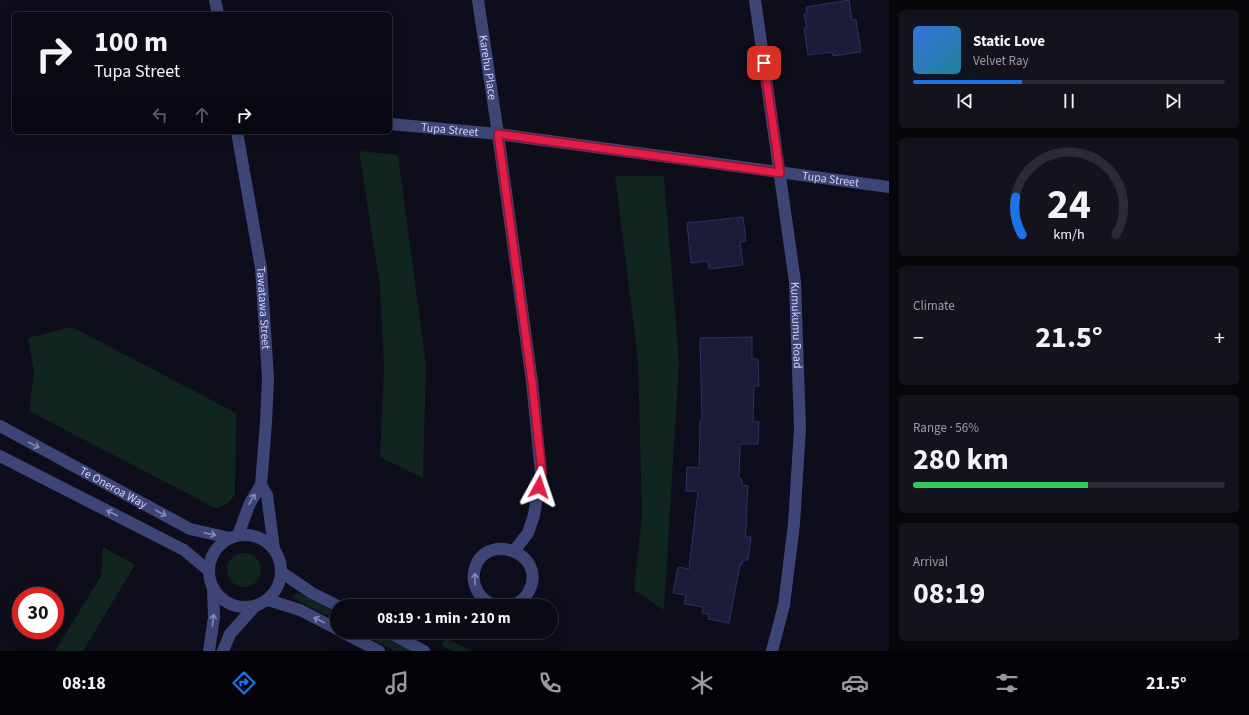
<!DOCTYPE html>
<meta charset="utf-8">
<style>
body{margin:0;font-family:"Source Sans 3",sans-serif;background:#13131d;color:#f1f3f6;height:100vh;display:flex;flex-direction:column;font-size:15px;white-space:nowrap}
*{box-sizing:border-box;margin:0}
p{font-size:13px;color:#999aa0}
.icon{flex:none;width:22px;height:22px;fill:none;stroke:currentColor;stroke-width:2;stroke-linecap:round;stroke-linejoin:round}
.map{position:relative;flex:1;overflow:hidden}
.panel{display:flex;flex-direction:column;gap:10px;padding:10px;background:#06060b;width:360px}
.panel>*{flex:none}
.banner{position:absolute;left:12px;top:12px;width:380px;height:122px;border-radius:6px;box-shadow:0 4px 16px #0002,0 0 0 1px #2a2b34;background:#0a0a14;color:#f1f3f6;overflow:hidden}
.speed{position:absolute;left:12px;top:587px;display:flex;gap:8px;font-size:20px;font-weight:700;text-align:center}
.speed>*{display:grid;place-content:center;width:52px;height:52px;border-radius:50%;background:#0a0a14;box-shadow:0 4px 16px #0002,0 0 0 1px #2a2b34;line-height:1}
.speed .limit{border:6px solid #d22;background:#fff;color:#111}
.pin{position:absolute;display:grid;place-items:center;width:34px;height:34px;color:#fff;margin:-17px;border-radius:8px;box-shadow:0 2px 6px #0006}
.me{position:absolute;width:44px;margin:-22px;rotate:5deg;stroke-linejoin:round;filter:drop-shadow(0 0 3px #0008)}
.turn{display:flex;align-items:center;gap:14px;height:84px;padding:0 16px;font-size:18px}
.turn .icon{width:52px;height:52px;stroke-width:2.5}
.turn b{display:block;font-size:28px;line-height:34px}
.lanes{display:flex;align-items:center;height:38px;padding:0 16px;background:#0003;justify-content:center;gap:20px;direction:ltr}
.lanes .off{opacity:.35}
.big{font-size:30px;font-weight:700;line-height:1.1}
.panel .widget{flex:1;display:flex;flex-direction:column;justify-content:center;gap:6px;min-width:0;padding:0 14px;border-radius:6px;background:#13131d}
.panel .dial{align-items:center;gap:0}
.dial svg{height:104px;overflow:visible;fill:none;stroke:#2a2b34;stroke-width:7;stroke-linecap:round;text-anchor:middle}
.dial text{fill:#f1f3f6;stroke:none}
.song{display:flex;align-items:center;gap:12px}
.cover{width:48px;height:48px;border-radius:6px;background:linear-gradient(135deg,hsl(220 70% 55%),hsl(190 70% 35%))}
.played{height:4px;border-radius:2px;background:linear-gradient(90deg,#1a73e8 35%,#2a2b34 35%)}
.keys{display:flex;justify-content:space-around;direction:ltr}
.heat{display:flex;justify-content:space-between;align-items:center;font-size:22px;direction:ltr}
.charge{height:6px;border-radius:3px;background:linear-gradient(90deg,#34c759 56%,#2a2b34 0)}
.trip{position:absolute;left:330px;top:599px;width:228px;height:40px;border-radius:20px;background:#0a0a14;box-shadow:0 4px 16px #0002,0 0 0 1px #2a2b34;font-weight:700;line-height:40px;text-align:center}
.tabs{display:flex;height:64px;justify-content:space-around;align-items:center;background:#040408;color:#999aa0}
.tabs .icon{width:28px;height:28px}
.tabs .current{color:#1a73e8}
.tabs b{font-size:18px;color:#f1f3f6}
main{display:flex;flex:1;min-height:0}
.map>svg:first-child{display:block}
.green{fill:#102420}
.building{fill:#1b1b3a;stroke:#2f2f64}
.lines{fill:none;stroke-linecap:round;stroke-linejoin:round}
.minor{stroke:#3c4576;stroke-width:12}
.oneway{stroke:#848ab8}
.route-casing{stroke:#92132f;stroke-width:10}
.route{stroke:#e11d48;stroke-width:7}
.labels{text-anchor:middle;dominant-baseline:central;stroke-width:4;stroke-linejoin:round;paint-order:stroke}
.street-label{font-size:12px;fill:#cccffa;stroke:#0d0d1b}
</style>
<main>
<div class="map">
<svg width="889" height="651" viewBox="0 0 889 651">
<rect width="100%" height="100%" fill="#0d0d1b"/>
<g class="green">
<polygon points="359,151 398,155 426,365 423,478 380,457 384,367 380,286"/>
<polygon points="615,176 664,176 679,362 664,610 634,590 642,515 638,359"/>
<polygon points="72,327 236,413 235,495 228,503 217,509 29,411 34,372 28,338"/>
<polygon points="103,547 135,565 83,651 55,651 101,576"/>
<circle cx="244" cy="570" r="17"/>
<polygon points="297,592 337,613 337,621 293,598"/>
<polygon points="358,632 374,632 411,651 395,651"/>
<polygon points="446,638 471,651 452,651 441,645"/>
</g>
<g class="building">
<polygon points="849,0 852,20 856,19 861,52 833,56 832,52 808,55 804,28 807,28 804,14 807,14 806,7"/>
<polygon points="743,217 746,241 740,242 743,265 709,269 708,261 691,263 687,223"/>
<polygon points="752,337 752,359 758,359 759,386 754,386 753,422 759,422 758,444 740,444 739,478 742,480 742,485 748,486 746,519 747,519 745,537 751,537 748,560 743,560 742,565 740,565 729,623 708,619 709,614 702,613 703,607 684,604 686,595 673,593 678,567 689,569 698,491 686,491 687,467 699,468 700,420 702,420 700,338"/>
</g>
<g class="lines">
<g class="minor">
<polyline points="215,0 218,14"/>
<path id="s1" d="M478 0 498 134 532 382 541 473 534 515 528 533 514 551"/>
<path id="s2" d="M755 0 795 282 800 428 794 524 784 605 772 651"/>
<path id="s3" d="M390 124 498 134 889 187"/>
<path id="s4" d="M237 132 261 268 268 378 266 423 261 485"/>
<path id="s5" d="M0 426 190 529 230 538"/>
<polyline points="0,456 184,550 209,571"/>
<circle cx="245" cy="571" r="36"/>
<polyline points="238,535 250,503 261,485 267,495 274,549"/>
<polyline points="281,572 312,593 338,606"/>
<polyline points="268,600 300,610 337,629"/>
<path d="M497 606C480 601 470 586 475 568 486 531 548 553 529 591 525 599 519 604 510 606"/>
<polyline points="342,632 379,651"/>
<polyline points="388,632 424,651"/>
<polyline points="209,651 214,617 213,588"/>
<polyline points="223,651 230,634 255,606"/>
</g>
</g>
<defs><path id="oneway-shaft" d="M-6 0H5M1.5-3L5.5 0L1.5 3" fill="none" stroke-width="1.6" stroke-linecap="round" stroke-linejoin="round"/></defs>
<g class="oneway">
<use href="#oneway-shaft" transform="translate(34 445) rotate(28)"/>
<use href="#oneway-shaft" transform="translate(252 499) rotate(-60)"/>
<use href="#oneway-shaft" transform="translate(112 513) rotate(-153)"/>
<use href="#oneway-shaft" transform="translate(161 513) rotate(28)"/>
<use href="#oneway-shaft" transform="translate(210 534) rotate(12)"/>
<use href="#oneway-shaft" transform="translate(475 579) rotate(-90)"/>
<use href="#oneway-shaft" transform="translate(213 620) rotate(-85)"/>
<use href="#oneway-shaft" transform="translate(319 620) rotate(-153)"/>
</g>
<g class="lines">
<g class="route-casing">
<polyline id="route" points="539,487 542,473 532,382 498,134 780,173 764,63"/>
</g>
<use href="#route" class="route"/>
</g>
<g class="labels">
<g class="street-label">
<text stroke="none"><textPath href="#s1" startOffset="68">Karehu Place</textPath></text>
<text stroke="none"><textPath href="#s3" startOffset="60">Tupa Street</textPath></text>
<text stroke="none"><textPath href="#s3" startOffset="444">Tupa Street</textPath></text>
<text stroke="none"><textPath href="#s4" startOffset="178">Tawatawa Street</textPath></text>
<text stroke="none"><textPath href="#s2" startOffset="328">Kumukumu Road</textPath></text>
<text stroke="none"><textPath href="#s5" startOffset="129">Te Oneroa Way</textPath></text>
</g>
</g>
</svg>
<div class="speed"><div class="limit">30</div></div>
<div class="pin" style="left:764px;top:63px;background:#d93025"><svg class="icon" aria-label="arrive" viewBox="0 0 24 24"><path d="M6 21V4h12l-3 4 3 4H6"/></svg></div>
<svg class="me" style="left:539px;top:487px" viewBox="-20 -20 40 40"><path d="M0-17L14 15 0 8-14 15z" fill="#e11d48" stroke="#fff" stroke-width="4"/></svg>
<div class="trip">08:19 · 1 min · 210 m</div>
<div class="banner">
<div class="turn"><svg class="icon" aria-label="right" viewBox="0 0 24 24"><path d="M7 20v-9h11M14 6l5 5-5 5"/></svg><div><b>100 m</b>Tupa Street</div></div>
<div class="lanes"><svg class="icon off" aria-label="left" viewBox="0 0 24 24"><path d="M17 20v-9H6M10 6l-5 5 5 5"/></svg><svg class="icon off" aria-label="ahead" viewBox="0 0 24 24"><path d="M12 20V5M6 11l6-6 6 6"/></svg><svg class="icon" aria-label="right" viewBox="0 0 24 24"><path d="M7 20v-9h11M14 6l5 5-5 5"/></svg></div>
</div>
</div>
<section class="panel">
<div class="widget">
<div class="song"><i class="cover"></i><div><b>Static Love</b><p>Velvet Ray</p></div></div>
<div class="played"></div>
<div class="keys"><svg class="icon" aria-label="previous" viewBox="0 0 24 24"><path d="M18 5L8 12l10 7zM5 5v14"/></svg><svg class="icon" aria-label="pause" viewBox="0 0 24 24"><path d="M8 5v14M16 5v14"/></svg><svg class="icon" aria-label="next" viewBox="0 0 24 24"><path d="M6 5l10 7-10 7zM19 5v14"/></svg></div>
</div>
<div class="widget dial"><svg viewBox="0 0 100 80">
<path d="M14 69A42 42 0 1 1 86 69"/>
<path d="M14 69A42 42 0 0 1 9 40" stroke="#1a73e8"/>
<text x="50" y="56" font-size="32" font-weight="700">24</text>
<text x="50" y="72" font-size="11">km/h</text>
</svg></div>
<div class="widget"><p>Climate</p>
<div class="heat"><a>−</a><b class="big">21.5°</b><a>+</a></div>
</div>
<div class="widget"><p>Range · 56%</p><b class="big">280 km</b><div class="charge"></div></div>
<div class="widget"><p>Arrival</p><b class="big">08:19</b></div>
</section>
</main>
<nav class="tabs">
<b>08:18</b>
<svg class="icon current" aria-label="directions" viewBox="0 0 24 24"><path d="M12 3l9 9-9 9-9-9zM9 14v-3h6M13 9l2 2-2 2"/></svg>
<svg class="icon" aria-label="music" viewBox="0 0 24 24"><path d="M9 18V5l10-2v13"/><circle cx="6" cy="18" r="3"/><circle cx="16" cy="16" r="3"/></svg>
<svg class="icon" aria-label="phone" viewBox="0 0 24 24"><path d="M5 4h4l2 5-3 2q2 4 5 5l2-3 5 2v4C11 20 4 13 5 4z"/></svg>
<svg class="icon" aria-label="climate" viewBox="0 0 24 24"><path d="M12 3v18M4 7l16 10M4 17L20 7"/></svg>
<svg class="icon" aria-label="car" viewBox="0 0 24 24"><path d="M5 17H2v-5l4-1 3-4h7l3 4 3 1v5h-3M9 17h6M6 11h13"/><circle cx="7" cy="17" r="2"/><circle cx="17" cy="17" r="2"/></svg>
<svg class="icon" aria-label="filters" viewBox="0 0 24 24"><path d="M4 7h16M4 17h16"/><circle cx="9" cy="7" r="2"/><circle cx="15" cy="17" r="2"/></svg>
<b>21.5°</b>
</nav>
